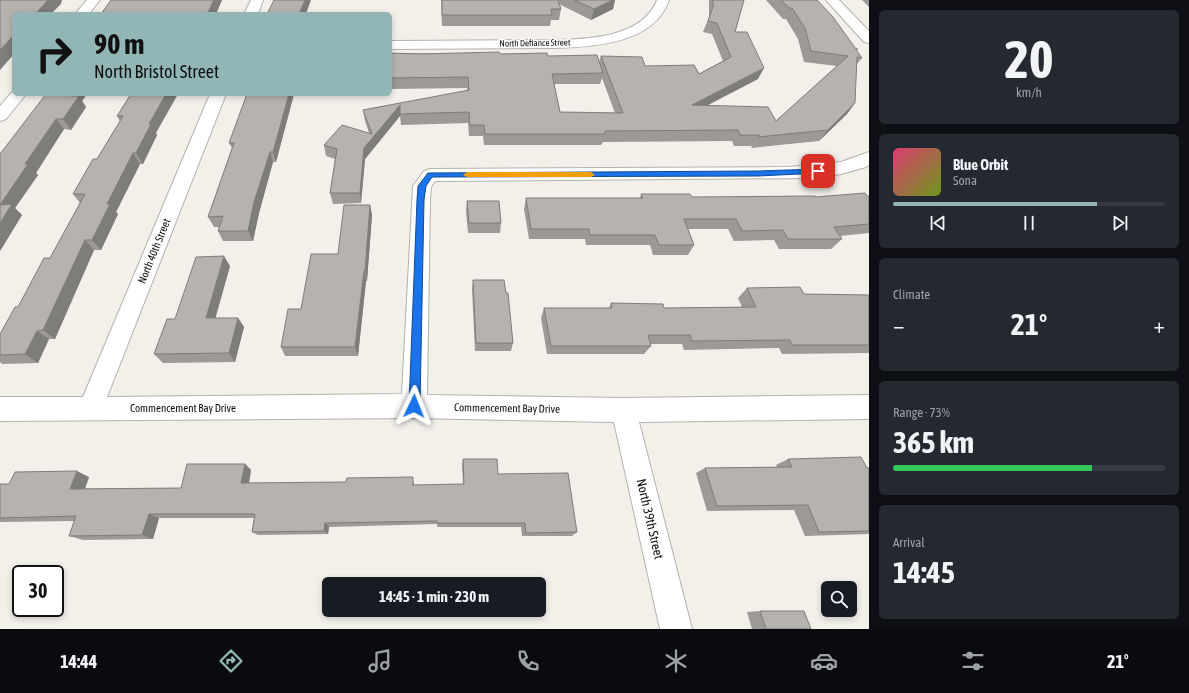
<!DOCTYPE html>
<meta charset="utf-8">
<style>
body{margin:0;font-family:"Asap Condensed",sans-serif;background:#242831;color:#f1f3f6;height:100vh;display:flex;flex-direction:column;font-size:15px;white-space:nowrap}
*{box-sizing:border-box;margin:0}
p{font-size:13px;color:#9ea1a6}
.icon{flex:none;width:22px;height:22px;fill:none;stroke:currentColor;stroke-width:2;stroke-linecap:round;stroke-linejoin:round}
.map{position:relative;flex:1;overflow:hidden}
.side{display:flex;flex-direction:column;gap:10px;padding:10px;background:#0d0f14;width:320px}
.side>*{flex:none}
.top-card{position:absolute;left:12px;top:12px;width:380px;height:84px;border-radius:6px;box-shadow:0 2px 6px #0003;background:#92b6b6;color:#111;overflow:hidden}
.buttons{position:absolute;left:821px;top:581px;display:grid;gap:8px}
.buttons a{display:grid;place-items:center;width:36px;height:36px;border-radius:6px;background:#171b24;box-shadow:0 2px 6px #0003;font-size:20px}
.speed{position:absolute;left:12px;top:565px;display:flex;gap:8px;font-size:20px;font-weight:700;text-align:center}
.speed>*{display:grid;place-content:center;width:52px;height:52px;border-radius:50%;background:#171b24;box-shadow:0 2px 6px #0003;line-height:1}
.speed .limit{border:2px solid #111;border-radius:6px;background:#fff;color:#111}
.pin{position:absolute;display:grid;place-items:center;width:34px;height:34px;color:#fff;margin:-17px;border-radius:8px;box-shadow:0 2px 6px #0006}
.me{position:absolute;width:44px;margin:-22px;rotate:2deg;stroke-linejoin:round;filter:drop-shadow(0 0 3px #0008)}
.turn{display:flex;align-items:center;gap:14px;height:84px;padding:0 16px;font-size:18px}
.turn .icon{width:52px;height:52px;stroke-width:2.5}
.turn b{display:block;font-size:28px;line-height:34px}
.big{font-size:30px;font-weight:700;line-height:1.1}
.side .card{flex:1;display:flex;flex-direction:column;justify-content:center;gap:6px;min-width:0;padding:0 14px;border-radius:6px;background:#242831}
.side .dial{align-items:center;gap:0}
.dial b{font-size:52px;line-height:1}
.song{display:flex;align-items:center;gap:12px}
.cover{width:48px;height:48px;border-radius:6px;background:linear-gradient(135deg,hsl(340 70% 55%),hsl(80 70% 35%))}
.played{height:4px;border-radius:2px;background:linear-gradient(90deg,#92b6b6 75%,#363941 75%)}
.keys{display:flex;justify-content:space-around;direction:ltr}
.heat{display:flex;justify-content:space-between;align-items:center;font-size:22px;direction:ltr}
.charge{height:6px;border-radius:3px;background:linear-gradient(90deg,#34c759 73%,#363941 0)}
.trip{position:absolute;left:322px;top:577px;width:224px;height:40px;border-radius:6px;background:#171b24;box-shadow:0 2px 6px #0003;font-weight:700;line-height:40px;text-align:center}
.tabs{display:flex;height:64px;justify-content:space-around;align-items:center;background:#090b0e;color:#9ea1a6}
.tabs .icon{width:28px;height:28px}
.tabs .on{color:#92b6b6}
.tabs b{font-size:18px;color:#f1f3f6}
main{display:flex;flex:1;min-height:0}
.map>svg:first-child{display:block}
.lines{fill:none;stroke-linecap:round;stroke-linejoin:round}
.minor-casing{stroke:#b4b1ac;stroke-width:2}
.minor{fill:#fff;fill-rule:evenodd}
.wall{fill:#9d9995;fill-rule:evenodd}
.shaded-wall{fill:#7f7d79}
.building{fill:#b6b2ad;stroke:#7f7d79}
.route{fill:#1a73e8;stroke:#114b97}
.slow{fill:#f59e0b}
.labels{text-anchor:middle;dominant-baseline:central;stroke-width:3;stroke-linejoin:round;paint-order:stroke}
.far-street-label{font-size:9px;fill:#0e0d0b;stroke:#fff}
.street-label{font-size:11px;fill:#0e0d0b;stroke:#fff}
.near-street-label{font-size:13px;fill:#0e0d0b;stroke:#fff}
</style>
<main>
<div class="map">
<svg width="869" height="629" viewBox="0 0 869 629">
<rect width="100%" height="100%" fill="#f3f0ea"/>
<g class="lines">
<g class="minor-casing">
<g id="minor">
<polygon points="87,0 100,0 89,14 75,14"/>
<polygon points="251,0 263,0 258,14 244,14"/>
<path d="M657 0H669C654 44 593 47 554 48L390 49V41L554 40C588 39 642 38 657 0Z"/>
<polygon points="826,0 839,0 869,31 869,43 864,42"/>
<polygon points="14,90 14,94 26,94 6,119 0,121 0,106"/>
<polygon points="210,94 226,94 107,397 402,394 413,186 424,171 430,169 789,167 841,162 869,152 869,165 866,167 841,174 810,178 435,181 431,187 430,200 427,395 624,398 869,395 869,419 639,422 692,629 660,629 614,422 414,418 0,421 0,397 83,397"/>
</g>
</g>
<use href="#minor" class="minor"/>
</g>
<g class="wall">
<polygon points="111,0 222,0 216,14 101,14"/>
<polygon points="441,0 615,0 613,9 591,20 559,4 561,9 559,20 551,20 550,26 442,26"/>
<path d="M709 0H744L735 32 758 79 707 105 776 121 837 66 804 62 798 39 786 19H783L766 0H817L862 58 856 65 855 103 847 114 819 141 751 148 752 146H734L732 141 603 142 601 145H484L483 136H469L468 123 401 125 400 116 365 159 361 203 333 204 330 193 335 159 326 156 324 145 369 133 365 121 363 110 467 91V88L390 89V53L500 54 548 56 599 62 601 56 645 66 699 74 723 61 712 34 703 32 709 17ZM602 78 615 113 560 112 554 84H600Z"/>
<polygon points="862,0 869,0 869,7"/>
<polygon points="46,94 87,94 82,101 86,107 71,130 64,129 36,173 38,175 15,208 22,215 0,251"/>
<polygon points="131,94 157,135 143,164 140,164 116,212 118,214 101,250 94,250 55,339 49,339 38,363 2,364 0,362 0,334 50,258 80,203 73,194 97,159 120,121 117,116"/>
<polygon points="247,94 294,94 276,162 273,162 259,213 253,241 223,241 218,231 219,227 214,227 208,217 232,148 229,143"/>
<polygon points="641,194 692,197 815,197 869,196 869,233 840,236 842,239 831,249 779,249 774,240 734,241 728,229 688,229 694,245 688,255 653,255 650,245 586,245 585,239 529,239 524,209 526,198 640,198"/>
<polygon points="467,201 501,223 500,233 468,233 466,211"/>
<polygon points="370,205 372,215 367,281 366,281 358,356 285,356 281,347 301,309"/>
<polygon points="230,266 215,318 238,318 244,327 235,362 163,363 154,354 175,319"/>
<polygon points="473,280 506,293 513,343 511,351 475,351 472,289"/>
<polygon points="747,288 804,294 869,295 869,353 782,354 779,348 684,350 682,344 650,344 651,346 644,354 547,354 541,318 544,308 609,308 611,303 664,308 742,307 738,298"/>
<polygon points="463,459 498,474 577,532 572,536 522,536 521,527 437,527 437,524 329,527 328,534 258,535 252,532 254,518 159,518 153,539 83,540 69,536 75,521 0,522 0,484 9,484 89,477 85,489 181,488 245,464 251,470 249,483 414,482 414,485 463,485 462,465"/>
<polygon points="788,459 869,468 869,534 805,536 794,510 707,511 696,473 705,468 777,467 776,465"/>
<polygon points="760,611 811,629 752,629 747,612"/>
</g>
<g class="shaded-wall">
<polygon points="48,0 62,0 61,4 51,14 35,14"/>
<polygon points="214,0 222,0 216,14 207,14"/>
<polygon points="305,0 311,0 306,14 299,14"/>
<polygon points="613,0 615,0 613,9 591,20 594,9"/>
<polygon points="14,35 14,54 0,70 0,50"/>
<polygon points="764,68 758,79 687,116 692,105"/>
<polygon points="72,94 87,94 82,101 86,107 71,130 63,119 71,96"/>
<polygon points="166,94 178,94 156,133 157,135 143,164 136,153 149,124"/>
<polygon points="289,94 294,94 276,162 273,152"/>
<polygon points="855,103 847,114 819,141 828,130"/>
<polygon points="400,105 400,116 365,159 361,203 360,193 364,148"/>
<polygon points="56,119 64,129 36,173 38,175 15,208 22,215 0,251 0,205 25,164"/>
<polygon points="270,152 273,162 259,213 253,241 248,231 254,202"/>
<polygon points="133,153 140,164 116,212 118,214 101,250 92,240 107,204"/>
<polygon points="370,205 372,215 367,281 365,271"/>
<polygon points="85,240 94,250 55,339 43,330"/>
<polygon points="224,256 230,266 213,327 206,318"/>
<polygon points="364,271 366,281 358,356 355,347"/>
<polygon points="238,318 244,327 235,362 229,353"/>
<polygon points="37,331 49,339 38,363 25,354"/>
<polygon points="245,464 251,470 248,489 241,483"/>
<polygon points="77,471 89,477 83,494 70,489"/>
<polygon points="149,514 159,518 153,539 142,535"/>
<polygon points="325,523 329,527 328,534 324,531"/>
</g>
<g class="building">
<polygon points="0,0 48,0 35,14 14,14 14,35 0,50"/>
<polygon points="111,0 214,0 207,14 182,14 182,13 101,14"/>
<polygon points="274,0 305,0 299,14 267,14"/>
<polygon points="442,0 558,0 561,9 551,9 552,15 442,15"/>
<polygon points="574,0 613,0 594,9"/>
<polygon points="713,0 744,0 735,32 747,32 764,68 692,105 768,107 776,121 848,56 811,51 805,28 792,8 789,8 781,0 817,0 833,17 856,49 857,48 857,51 862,58 857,57 855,103 828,130 758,137 760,135 740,135 738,130 605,131 605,134 485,134 484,125 470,125 469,112 400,114 400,105 364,148 360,193 330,193 337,149 324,145 342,125 372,134 363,110 469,90 468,77 390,78 390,53 420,54 499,52 500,54 547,53 548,56 597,55 603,73 552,74 560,112 623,113 601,56 642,57 645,66 694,65 699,74 731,57 717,23 708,21 713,7"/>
<polygon points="46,94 72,94 71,96 79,96 63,119 56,119 25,164 28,164 0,205 12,204 0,223 0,154"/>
<polygon points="131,94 166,94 149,124 151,124 136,153 133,153 107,204 110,204 92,240 85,240 43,330 37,331 25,354 0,355 0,334 15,307 18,307 44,258 50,258 85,194 73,194 93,159 97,159 123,116 117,116"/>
<polygon points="247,94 289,94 273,152 270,152 254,202 248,231 218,231 223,216 208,217 234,143 229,143"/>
<polygon points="865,193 867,196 869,196 869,224 834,227 842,239 788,239 783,230 742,231 736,219 684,219 694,245 659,245 655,235 590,235 589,229 531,229 526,198 643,198 641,194 690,194 692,197 815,196 815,197"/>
<polygon points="467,201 499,201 501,223 469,223"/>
<polygon points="344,205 370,205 365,271 364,271 355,347 281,347 288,309 301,309 311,254 338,254"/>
<polygon points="224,256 206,318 238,318 229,353 154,354 167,319 175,319 196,257"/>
<polygon points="473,280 504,280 506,293 508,293 513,343 476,343"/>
<polygon points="800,287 804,294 869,295 869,345 792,345 790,340 692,341 690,335 648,335 651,346 551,346 544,308 612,308 611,303 663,304 664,308 756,307 747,288"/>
<polygon points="861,457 867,468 869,468 869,531 819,532 808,505 717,506 705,468 792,467 788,459"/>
<polygon points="463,459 497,459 498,474 568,473 577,532 526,533 525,523 437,523 437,521 325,523 324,531 252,532 255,514 149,514 142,535 69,536 76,516 0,518 0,484 9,484 15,472 77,471 70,489 181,488 187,464 245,464 241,483 346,482 347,478 413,477 413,485 464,484"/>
<polygon points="760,611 804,611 811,629 766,629"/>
</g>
<polygon class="route" points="818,169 822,171 821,173 758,176 432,177 426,186 424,200 420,406 418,410 414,411 411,410 409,406 417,200 418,186 428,173 758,171"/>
<polygon class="slow" points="467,172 591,172 595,175 591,177 467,177 463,175"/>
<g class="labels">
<g class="far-street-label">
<text transform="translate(535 43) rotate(-1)">North Defiance Street</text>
</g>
<g class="street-label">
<text transform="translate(154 251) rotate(-68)">North 40th Street</text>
<text x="183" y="408">Commencement Bay Drive</text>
<text transform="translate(507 408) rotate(1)">Commencement Bay Drive</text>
</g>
<g class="near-street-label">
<text transform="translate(650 519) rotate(77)">North 39th Street</text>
</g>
</g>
</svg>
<div class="buttons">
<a><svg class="icon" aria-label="search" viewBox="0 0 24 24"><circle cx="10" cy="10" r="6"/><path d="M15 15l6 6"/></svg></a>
</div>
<div class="speed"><div class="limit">30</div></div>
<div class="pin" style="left:818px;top:171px;background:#d93025"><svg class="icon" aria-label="arrive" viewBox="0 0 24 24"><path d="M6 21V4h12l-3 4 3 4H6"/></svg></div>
<svg class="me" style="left:414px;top:406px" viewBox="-20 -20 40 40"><path d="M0-17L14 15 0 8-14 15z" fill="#1a73e8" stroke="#fff" stroke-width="4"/></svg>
<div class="trip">14:45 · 1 min · 230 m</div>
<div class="top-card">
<div class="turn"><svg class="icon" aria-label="right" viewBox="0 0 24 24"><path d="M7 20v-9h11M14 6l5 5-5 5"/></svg><div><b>90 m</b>North Bristol Street</div></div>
</div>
</div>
<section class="side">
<div class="card dial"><b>20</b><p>km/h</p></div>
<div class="card">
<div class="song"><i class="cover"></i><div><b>Blue Orbit</b><p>Sona</p></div></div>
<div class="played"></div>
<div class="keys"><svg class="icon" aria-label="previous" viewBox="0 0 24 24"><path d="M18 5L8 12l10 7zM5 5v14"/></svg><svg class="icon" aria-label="pause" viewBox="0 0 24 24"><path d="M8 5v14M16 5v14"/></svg><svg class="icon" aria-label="next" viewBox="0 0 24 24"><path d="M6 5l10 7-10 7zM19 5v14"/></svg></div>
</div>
<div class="card"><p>Climate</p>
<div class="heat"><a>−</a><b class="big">21°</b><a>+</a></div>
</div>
<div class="card"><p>Range · 73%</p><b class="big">365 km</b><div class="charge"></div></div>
<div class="card"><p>Arrival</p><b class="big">14:45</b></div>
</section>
</main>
<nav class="tabs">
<b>14:44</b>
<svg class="icon on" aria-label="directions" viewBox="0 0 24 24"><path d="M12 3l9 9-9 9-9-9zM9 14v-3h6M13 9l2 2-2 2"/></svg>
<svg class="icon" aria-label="music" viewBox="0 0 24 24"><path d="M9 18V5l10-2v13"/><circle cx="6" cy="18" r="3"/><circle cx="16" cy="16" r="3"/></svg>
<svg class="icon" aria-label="phone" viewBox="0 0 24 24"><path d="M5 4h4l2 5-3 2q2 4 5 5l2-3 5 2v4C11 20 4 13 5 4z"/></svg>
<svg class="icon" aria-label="climate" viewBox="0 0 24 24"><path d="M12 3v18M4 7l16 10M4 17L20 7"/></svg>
<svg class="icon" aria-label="car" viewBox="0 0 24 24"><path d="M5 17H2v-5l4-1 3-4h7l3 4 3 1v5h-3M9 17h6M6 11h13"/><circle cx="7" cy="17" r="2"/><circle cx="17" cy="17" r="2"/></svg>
<svg class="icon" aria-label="filters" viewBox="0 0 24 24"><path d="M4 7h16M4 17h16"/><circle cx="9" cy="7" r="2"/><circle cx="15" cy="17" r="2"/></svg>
<b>21°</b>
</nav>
